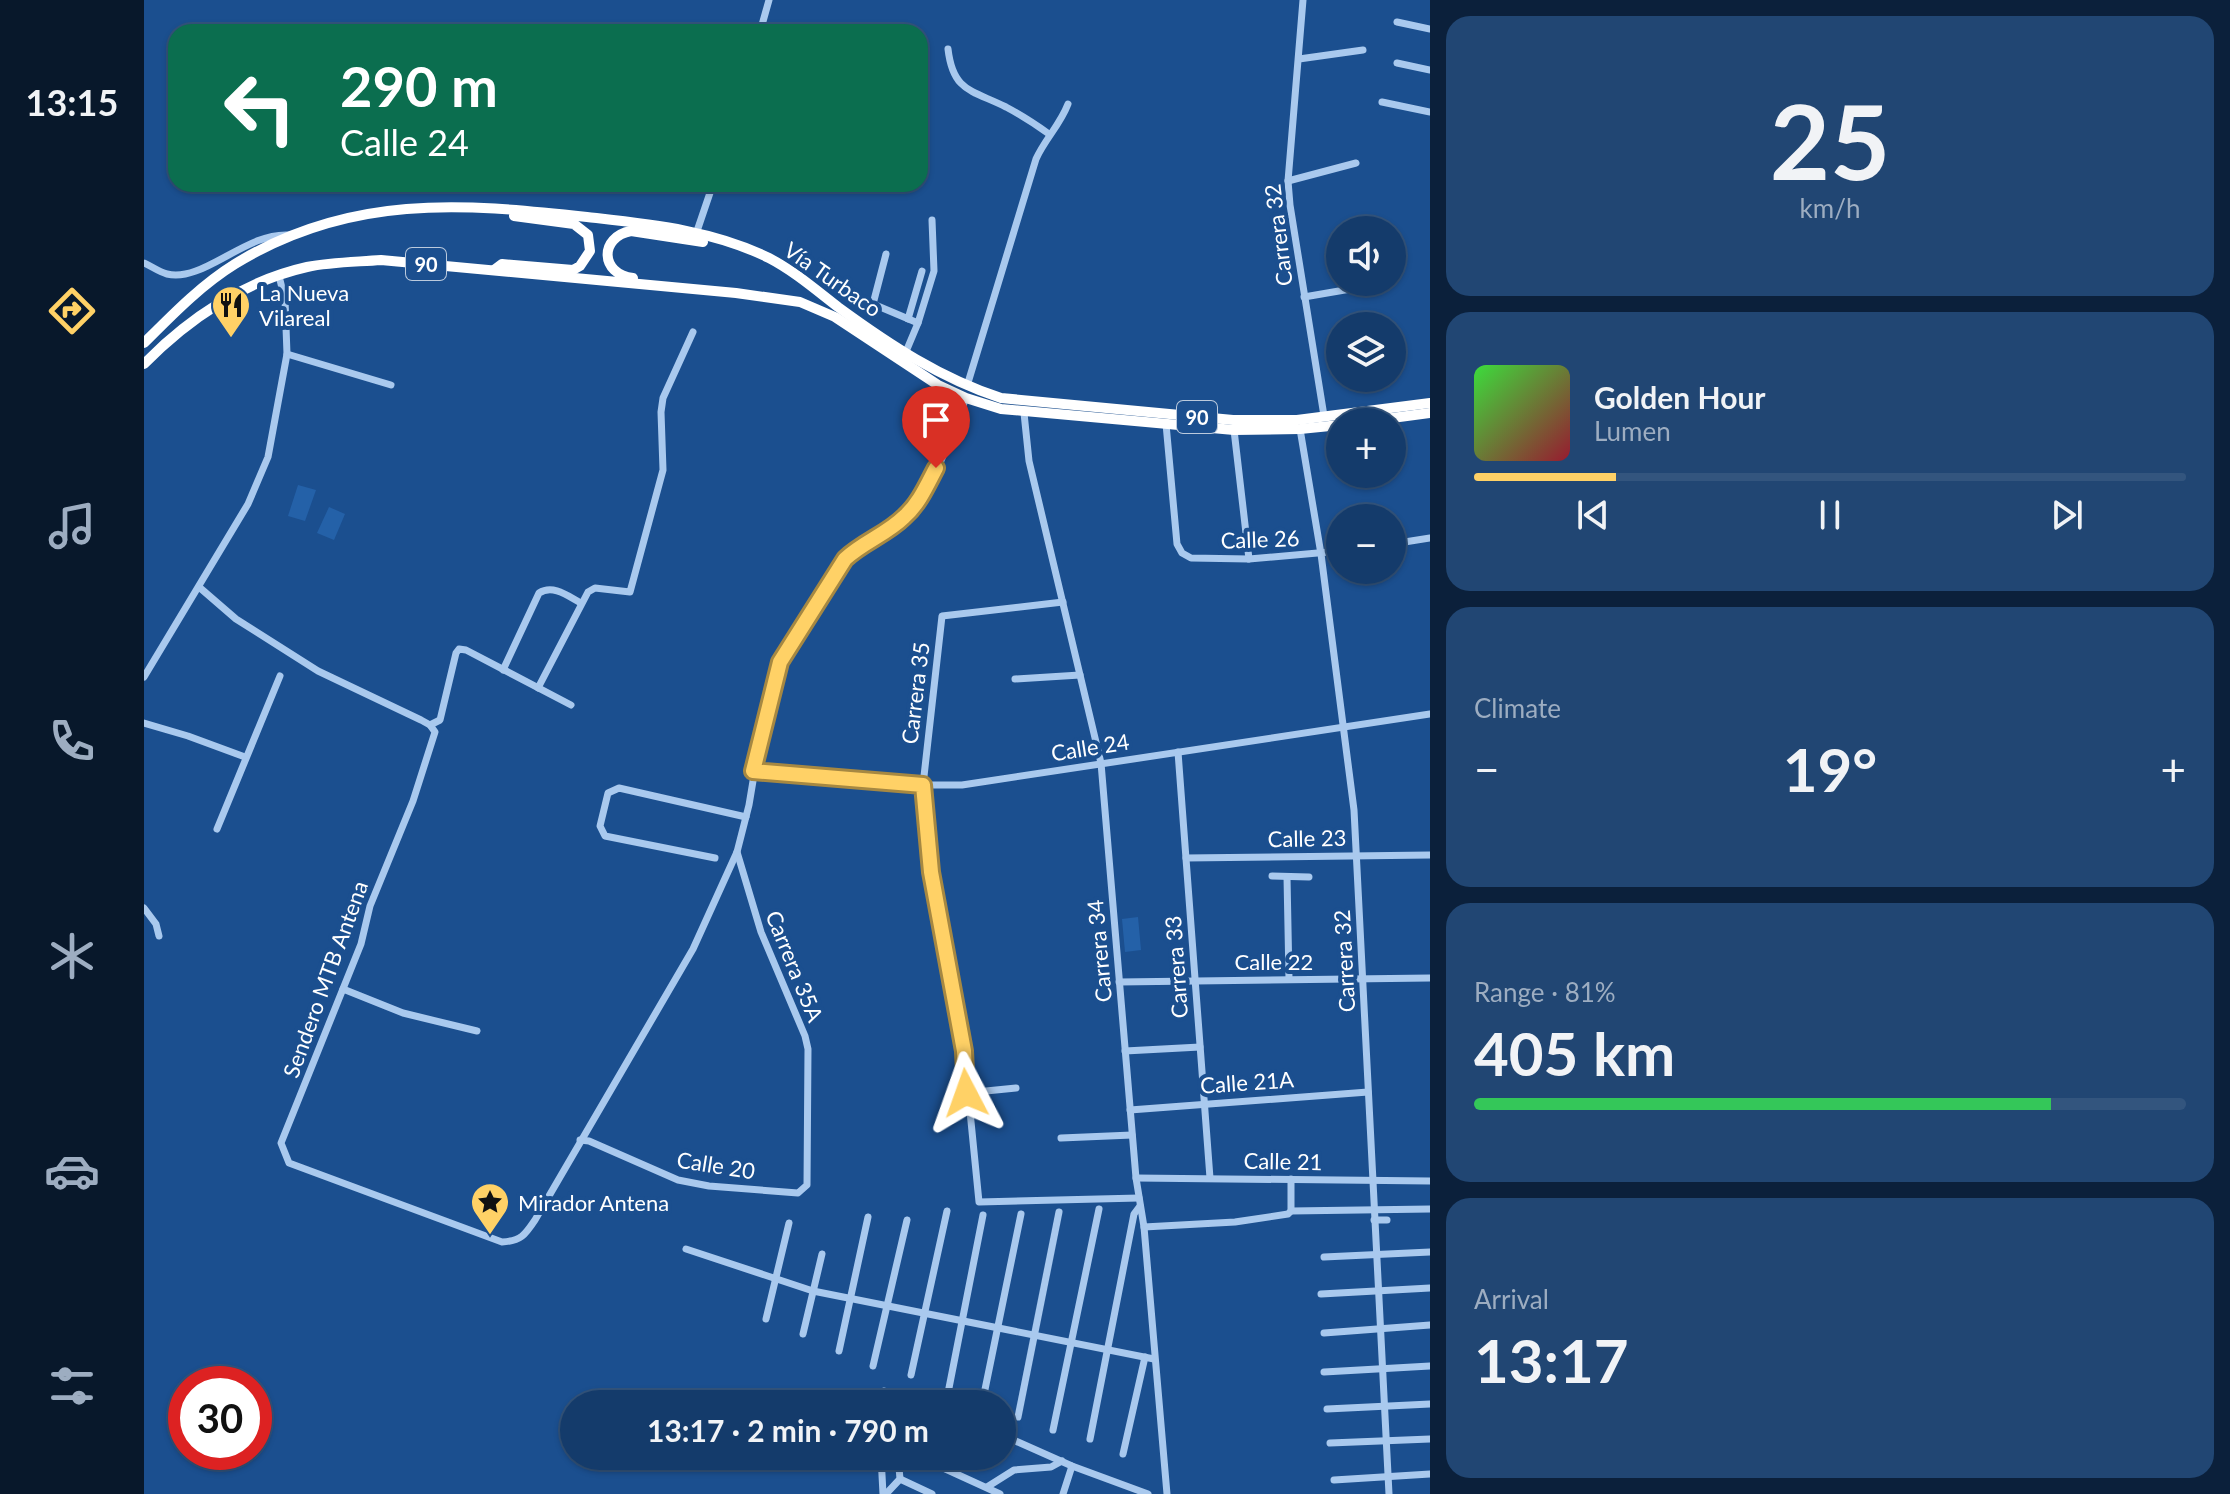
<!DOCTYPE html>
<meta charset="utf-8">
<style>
body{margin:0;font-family:Lato,sans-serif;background:#214673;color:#f1f3f6;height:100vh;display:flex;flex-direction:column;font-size:30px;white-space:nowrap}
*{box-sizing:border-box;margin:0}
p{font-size:26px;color:#9dadc1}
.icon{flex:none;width:44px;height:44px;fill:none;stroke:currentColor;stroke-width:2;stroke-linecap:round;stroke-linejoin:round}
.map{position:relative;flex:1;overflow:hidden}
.sheet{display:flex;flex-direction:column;gap:16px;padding:16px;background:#0b203b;width:800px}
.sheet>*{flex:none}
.guide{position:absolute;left:24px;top:24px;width:760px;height:168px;border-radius:24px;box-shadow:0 2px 6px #0004,0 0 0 2px #33557e;background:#0b6e4f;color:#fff;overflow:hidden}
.fabs{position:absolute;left:1182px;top:216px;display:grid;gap:16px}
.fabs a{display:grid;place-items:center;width:80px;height:80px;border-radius:50%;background:#143b6b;box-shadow:0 2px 6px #0004,0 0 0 2px #33557e;font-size:40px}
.speed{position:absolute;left:24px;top:1366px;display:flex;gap:16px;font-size:40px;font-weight:700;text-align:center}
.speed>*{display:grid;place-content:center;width:104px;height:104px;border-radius:50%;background:#143b6b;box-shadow:0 2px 6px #0004,0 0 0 2px #33557e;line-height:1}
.speed .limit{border:12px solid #d22;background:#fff;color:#111}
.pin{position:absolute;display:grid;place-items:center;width:68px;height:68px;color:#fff;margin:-82px -34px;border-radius:50% 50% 50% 0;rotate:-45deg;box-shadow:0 0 8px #0007}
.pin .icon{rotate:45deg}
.me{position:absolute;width:88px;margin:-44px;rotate:356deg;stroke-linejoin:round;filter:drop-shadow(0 0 6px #0008)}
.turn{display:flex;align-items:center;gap:28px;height:168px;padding:0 40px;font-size:36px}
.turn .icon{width:104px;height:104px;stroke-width:2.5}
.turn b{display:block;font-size:56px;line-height:68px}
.big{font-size:60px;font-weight:700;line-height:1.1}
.sheet .card{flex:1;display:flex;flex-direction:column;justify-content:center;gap:12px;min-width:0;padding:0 28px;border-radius:24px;background:#214673}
.sheet .dial{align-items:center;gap:0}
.dial b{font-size:104px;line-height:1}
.song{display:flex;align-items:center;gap:24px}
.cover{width:96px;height:96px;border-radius:12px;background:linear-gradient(135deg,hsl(120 70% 55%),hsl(350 70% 35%))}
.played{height:8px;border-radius:4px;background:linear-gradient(90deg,#ffd166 20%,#33557e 20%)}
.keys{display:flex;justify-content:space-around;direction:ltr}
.heat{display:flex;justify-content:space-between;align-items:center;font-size:44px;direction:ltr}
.charge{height:12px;border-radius:6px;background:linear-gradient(90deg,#34c759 81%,#33557e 0)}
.trip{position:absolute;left:416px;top:1390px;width:456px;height:80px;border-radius:40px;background:#143b6b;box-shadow:0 2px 6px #0004,0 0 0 2px #33557e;font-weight:700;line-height:80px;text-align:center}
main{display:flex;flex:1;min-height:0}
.tab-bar{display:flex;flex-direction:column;width:144px;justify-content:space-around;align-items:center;background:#08182b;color:#9dadc1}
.tab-bar .icon{width:56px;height:56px}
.tab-bar .on{color:#ffd166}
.tab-bar b{font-size:36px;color:#f1f3f6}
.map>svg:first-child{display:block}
.green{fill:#2461a8}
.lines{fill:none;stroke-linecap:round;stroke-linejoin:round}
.minor{stroke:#a9c9ee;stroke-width:7}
.highway{stroke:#fff;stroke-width:10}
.route-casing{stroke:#a68842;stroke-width:20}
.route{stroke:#ffd166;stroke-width:14}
.labels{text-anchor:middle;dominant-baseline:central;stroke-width:8;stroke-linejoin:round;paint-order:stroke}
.shield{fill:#1b4f8f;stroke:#bbcadd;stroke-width:2}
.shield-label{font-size:20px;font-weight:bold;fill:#fff}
.street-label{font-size:22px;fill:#fff;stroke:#1b4f8f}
.poi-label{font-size:22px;fill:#fff;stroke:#1b4f8f;text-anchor:start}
</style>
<main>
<nav class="tab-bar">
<b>13:15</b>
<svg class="icon on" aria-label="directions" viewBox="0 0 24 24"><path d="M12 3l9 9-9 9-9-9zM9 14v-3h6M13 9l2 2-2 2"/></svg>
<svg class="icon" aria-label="music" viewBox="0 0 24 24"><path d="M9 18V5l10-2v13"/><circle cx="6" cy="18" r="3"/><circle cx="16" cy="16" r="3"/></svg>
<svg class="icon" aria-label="phone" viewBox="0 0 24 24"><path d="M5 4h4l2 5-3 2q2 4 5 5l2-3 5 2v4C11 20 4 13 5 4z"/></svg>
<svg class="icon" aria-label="climate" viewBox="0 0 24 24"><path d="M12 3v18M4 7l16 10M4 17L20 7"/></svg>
<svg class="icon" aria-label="car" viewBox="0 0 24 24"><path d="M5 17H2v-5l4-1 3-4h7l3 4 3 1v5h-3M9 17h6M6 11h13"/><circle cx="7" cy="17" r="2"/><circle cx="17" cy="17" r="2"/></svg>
<svg class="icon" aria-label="filters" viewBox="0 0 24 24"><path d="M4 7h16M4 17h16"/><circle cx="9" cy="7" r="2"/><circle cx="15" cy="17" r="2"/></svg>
</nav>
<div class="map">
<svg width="1286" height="1494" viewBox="0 0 1286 1494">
<rect width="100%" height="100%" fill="#1b4f8f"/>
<g class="green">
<polygon points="154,485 172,490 161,521 144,516"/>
<polygon points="185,507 201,514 190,540 173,533"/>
<polygon points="994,917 997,950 981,952 978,919"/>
</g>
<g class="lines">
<g class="minor">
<polyline points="1159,0 1144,181 1146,205 1180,416"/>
<polyline points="1253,22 1286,29"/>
<polyline points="616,32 625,0"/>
<path d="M804 49C809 92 828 90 862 107 877 115 891 124 905 134"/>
<polyline points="1155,59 1219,50"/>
<polyline points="1253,63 1286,70"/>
<polyline points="1238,102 1286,112"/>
<polyline points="1144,181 1212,163"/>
<polyline points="552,234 569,184"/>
<polyline points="742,254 729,304 774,323"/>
<path d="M0 263C7 266 15 272 23 274 59 283 102 232 145 235"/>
<polyline points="1160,297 1224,286"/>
<polyline points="764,319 778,271"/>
<polyline points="143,354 247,385"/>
<polyline points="761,354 774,323 790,271 788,220"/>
<path d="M823 386 892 159C901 139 916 125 924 104"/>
<polyline points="880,413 885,461 957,763 992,1178 1000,1227 1023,1494"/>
<polyline points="1022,424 1033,544 1038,553 1047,558 1105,559 1196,551"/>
<polyline points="1156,429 1177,554 1210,810 1245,1494"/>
<polyline points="1090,430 1105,559"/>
<polyline points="1215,474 1216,482"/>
<polyline points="1248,544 1286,538"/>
<path d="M55 587 92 619 174 671 277 720 286 725 291 732 269 801 226 906 217 944 137 1143 145 1163 358 1242C377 1241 381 1235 391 1220L549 949 593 852 605 805 616 739 636 662 701 559C719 542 739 534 758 519 788 496 808 433 822 398"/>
<polyline points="919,602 798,616 779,785 787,872 820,1051 835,1202 995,1198"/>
<path d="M359 670 395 593C409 584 424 596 437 603"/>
<polyline points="0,677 104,504 124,457 143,354 141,300 135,276"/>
<polyline points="871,679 936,675"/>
<polyline points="394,688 444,592 451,588 486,592 519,470 517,412 519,398 549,332"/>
<polyline points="0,723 44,736 101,757"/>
<polyline points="286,725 296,720 312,653 315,649 322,650 427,705"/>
<polyline points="1034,752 1066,1178"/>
<polyline points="609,771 779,785 818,785 1286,714"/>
<polyline points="73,829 136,676"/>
<polyline points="571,858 461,836 456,826 464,793 475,788 602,817"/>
<polyline points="1042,858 1286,855"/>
<polyline points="1128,876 1165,877"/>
<polyline points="1143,877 1145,979"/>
<polyline points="0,908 12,924 15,936"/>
<polyline points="975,982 1286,978"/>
<polyline points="199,989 259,1013 333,1031"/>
<polyline points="981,1051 1056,1047"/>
<polyline points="822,1093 872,1088"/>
<polyline points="986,1110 1224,1092"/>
<polyline points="917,1138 988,1135"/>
<polyline points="436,1140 445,1141 534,1180 565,1186 654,1193 663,1185 664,1049 661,1036 617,932 593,852"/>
<polyline points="992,1178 1286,1181"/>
<polyline points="1147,1211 1286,1209"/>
<polyline points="1230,1220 1243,1220"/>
<polyline points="1000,1227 1091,1222 1144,1214 1147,1211 1147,1179"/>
<polyline points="542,1249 669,1291 1010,1359"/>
<polyline points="1180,1257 1286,1252"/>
<polyline points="1177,1294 1286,1288"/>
<polyline points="622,1319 645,1223"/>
<polyline points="1180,1333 1286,1325"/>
<polyline points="659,1334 678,1254"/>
<polyline points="695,1351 724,1217"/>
<polyline points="729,1366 763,1220"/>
<polyline points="1180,1372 1286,1366"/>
<polyline points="767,1375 803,1211"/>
<polyline points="804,1393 839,1215"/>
<polyline points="734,1404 735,1396 740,1391 771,1404"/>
<polyline points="838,1404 877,1214"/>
<polyline points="1183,1409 1286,1404"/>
<polyline points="874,1417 915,1212"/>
<polyline points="909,1430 955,1209"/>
<polyline points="858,1435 928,1466 1004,1494"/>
<polyline points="946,1439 990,1214 996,1206"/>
<polyline points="1186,1443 1286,1439"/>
<polyline points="979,1454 1001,1357"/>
<polyline points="737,1456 739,1494"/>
<polyline points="773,1456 856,1494"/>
<polyline points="756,1479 788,1494"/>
<polyline points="1190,1480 1286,1474"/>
<polyline points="843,1487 870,1470 907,1467 918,1461"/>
<polyline points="742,1494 756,1479 754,1456"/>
<polyline points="919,1494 928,1466"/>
</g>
<g class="highway">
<polyline points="350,270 358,264 429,270 436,266 446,251 444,235 430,224 370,216"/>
<path d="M489 278C456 274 455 237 487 231L559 242"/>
<path d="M0 343C28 315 57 285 91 264 205 194 317 203 443 217 505 224 569 230 625 258 650 271 672 290 694 307 746 345 796 378 857 398L1089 420H1153L1286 403"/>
<path d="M0 364C44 319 100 281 163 267 187 262 212 262 237 260L592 293 656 302 691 317 794 385 822 398 857 409 1090 430 1156 429 1196 425"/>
<polyline points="1218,422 1286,413"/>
</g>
</g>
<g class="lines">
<g class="route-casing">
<path id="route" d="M792 468C783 485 775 504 760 517 743 534 719 542 701 559L636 662 609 771 779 785 787 872 820 1051 822 1093"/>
</g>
<use href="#route" class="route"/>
</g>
<defs>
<g id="restaurant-pin" transform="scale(2)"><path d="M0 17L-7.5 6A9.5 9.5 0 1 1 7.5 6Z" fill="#ffd166" stroke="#1b4f8f"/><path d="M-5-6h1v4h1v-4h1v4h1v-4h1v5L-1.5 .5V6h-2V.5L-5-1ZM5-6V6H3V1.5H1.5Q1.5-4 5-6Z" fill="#111"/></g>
<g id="sight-pin" transform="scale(2)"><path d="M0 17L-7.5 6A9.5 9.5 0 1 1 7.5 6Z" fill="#ffd166" stroke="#1b4f8f"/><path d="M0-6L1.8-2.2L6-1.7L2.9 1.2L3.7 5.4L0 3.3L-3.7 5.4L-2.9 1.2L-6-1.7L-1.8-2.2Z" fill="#111"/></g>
</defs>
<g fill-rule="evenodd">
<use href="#restaurant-pin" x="87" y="305"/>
<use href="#sight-pin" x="346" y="1202"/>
</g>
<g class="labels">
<g class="shield">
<rect x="262" y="248" width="40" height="32" rx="6"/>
<rect x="1033" y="401" width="40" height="32" rx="6"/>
</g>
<g class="shield-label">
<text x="282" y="264">90</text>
<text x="1053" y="417">90</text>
</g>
<g class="street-label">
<text transform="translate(1134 235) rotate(-97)">Carrera 32</text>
<text transform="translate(689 279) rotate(35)">Vía Turbaco</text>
<text transform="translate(1116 539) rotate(-2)">Calle 26</text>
<text transform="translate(771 693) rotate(-83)">Carrera 35</text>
<text transform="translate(946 747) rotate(-9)">Calle 24</text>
<text transform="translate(1163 838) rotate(-1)">Calle 23</text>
<text transform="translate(955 951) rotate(-95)">Carrera 34</text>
<text x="1130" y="961">Calle 22</text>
<text transform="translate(1200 961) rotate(-93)">Carrera 32</text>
<text transform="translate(651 966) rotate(68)">Carrera 35A</text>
<text transform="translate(1032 967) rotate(-94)">Carrera 33</text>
<text transform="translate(181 979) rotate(-70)">Sendero MTB Antena</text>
<text transform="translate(1103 1082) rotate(-4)">Calle 21A</text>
<text transform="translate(1139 1161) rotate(1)">Calle 21</text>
<text transform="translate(572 1165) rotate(9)">Calle 20</text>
</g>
<g class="poi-label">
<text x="115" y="292">La Nueva<tspan x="115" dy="25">Vilareal</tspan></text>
<text x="374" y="1202">Mirador Antena</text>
</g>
</g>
</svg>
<div class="fabs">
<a><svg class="icon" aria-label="sound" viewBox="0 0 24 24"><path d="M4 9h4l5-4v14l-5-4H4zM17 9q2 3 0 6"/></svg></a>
<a><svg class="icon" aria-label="layers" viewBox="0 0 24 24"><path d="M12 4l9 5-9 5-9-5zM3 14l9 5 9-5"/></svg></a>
<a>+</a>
<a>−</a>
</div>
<div class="speed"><div class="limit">30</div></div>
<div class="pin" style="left:792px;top:468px;background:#d93025"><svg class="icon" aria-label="arrive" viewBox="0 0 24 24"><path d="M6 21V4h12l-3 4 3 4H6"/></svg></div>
<svg class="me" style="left:822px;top:1093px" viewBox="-20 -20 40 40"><path d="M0-17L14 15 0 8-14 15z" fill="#ffd166" stroke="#fff" stroke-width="4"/></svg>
<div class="trip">13:17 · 2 min · 790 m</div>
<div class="guide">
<div class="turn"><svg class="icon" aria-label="left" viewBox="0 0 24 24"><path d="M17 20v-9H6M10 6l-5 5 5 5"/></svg><div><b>290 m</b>Calle 24</div></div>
</div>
</div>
<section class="sheet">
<div class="card dial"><b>25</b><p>km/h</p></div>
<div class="card">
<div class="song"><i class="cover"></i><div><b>Golden Hour</b><p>Lumen</p></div></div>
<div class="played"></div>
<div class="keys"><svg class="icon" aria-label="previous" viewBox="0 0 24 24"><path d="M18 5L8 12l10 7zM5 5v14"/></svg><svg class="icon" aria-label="pause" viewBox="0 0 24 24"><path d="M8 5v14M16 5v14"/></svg><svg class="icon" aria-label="next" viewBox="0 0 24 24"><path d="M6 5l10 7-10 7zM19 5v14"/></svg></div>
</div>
<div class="card"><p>Climate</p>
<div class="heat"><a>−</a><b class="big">19°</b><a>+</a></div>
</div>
<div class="card"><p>Range · 81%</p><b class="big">405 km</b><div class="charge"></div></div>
<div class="card"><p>Arrival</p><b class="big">13:17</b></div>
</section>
</main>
